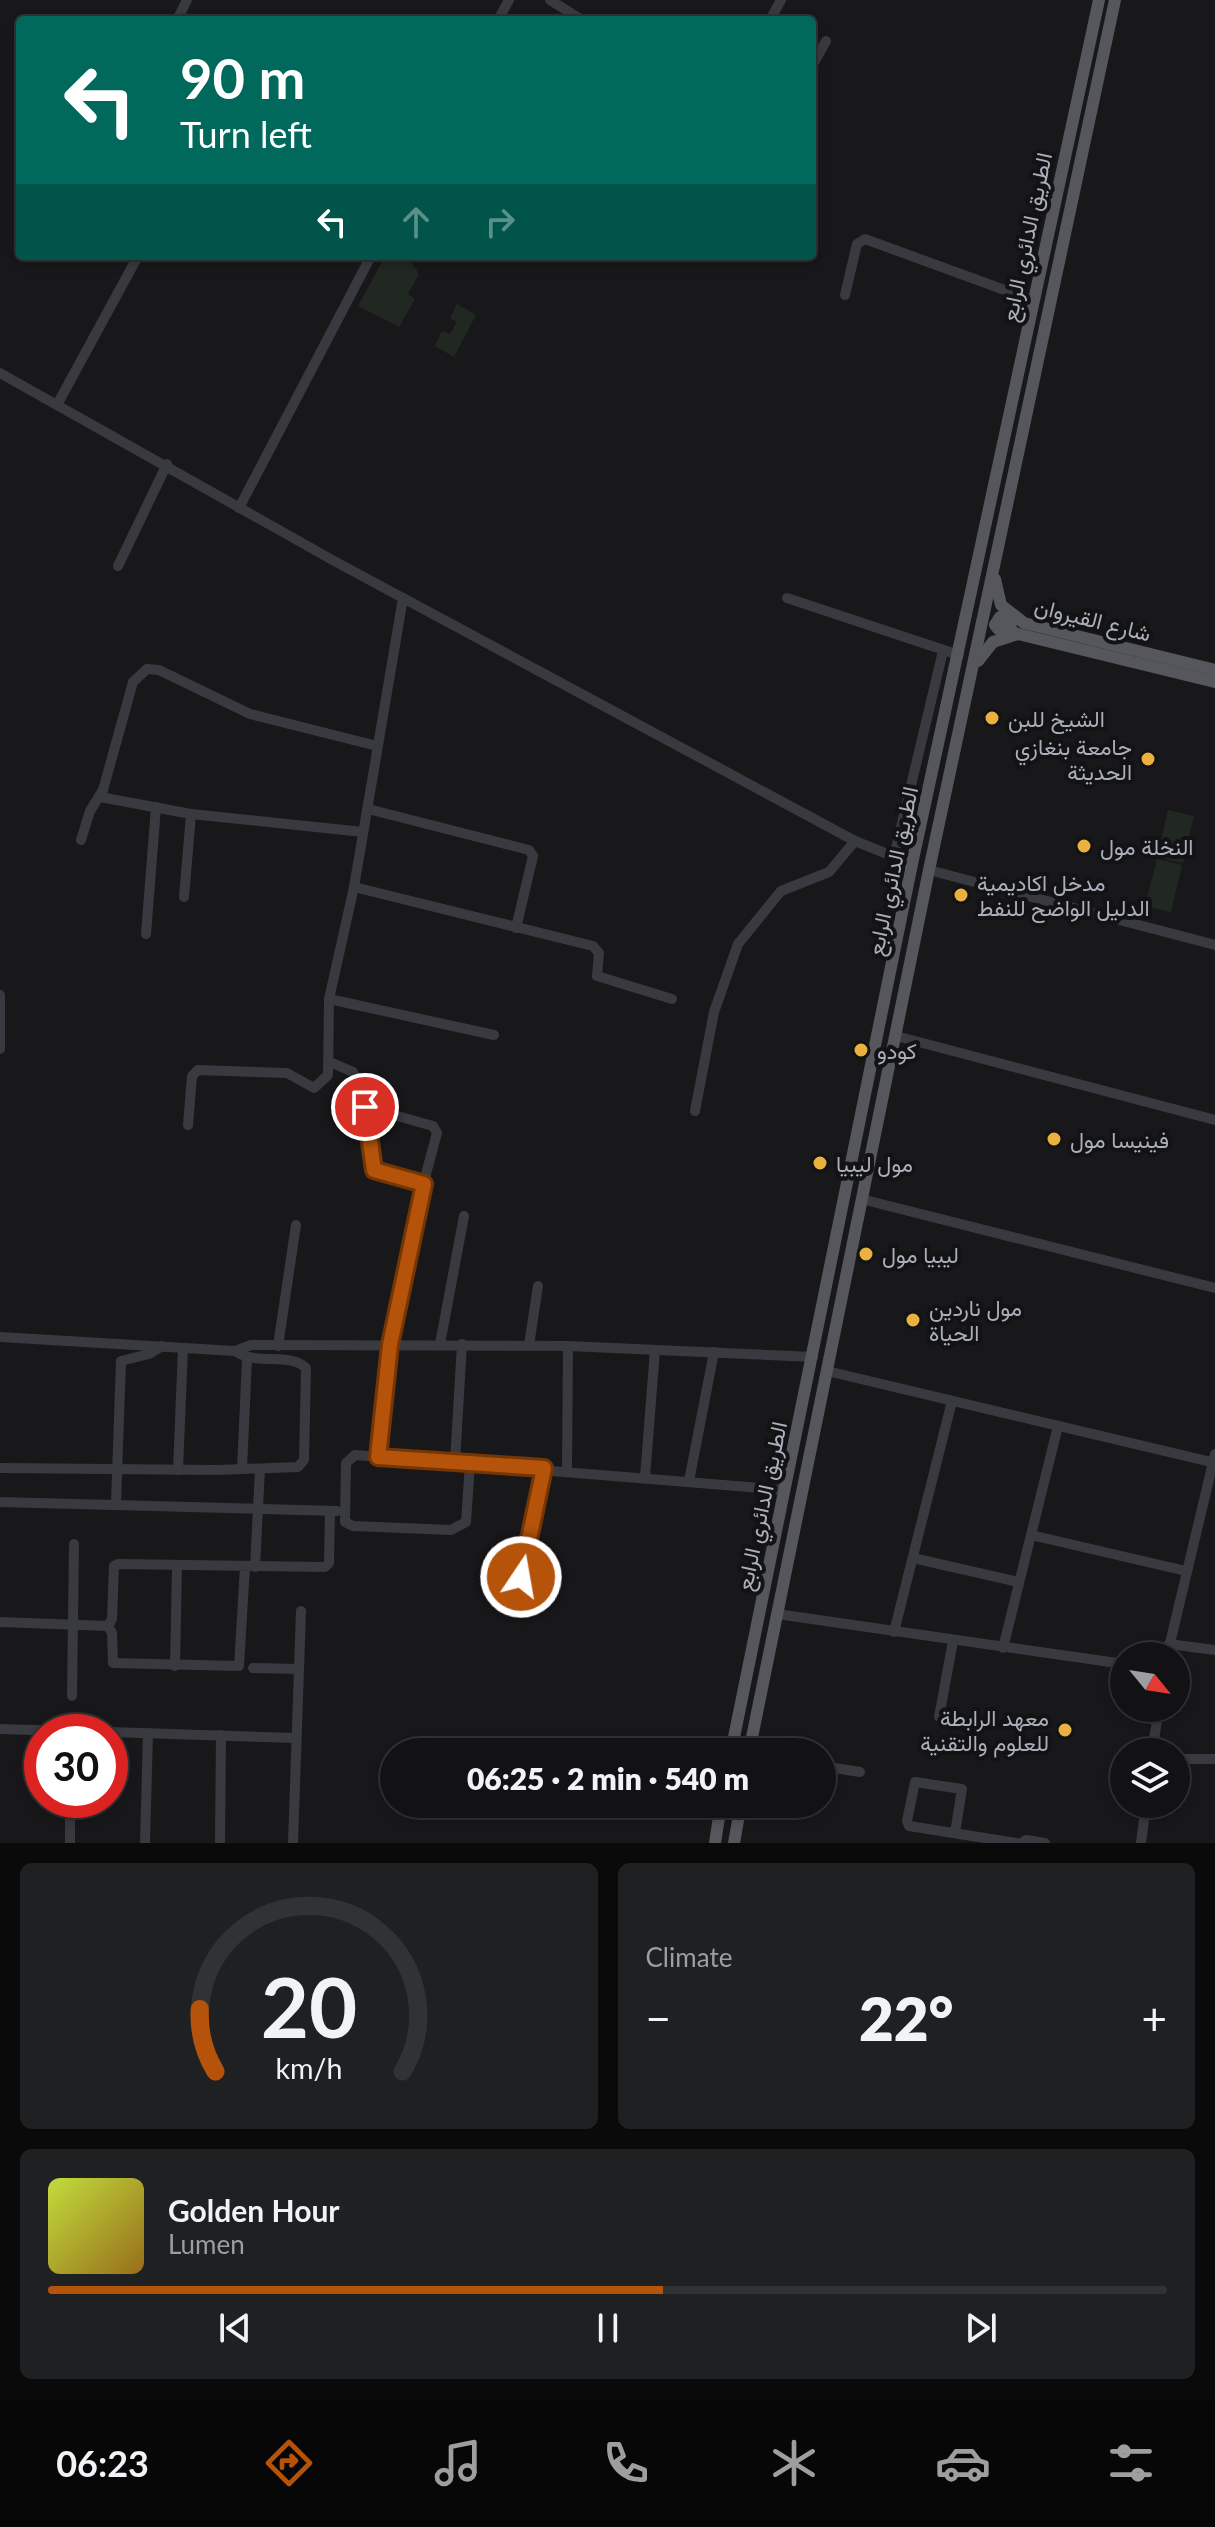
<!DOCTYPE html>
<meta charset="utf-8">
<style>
body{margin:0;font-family:Lato,Vazirmatn,sans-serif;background:#1f2022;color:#f1f3f6;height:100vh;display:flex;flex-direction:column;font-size:30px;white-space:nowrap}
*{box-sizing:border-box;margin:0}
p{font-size:26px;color:#9c9ea0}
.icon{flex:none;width:44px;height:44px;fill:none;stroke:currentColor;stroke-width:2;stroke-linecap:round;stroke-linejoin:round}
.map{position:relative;height:1843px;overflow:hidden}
.panel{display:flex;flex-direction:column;gap:20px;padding:20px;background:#0a0a0b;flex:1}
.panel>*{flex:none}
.hud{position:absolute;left:16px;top:16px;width:800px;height:244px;border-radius:8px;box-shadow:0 4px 12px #0003,0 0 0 2px #313234;background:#00695c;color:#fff;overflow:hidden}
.needle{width:52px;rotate:120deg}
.buttons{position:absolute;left:1110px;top:1642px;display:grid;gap:16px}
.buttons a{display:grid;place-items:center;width:80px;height:80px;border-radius:50%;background:#121214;box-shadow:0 4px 12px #0003,0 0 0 2px #313234;font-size:40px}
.speed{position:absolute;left:24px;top:1714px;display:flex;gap:16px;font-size:40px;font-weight:700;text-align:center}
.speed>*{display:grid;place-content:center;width:104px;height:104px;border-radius:50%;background:#121214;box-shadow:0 4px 12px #0003,0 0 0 2px #313234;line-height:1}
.speed .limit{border:12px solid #d22;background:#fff;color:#111}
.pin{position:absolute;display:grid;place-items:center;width:68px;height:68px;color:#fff;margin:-34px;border:4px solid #fff;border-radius:50%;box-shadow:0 2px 8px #0007}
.me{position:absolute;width:88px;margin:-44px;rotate:12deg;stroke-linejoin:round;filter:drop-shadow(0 0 6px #0008)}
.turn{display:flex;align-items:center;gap:28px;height:168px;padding:0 32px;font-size:36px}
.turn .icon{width:104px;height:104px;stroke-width:2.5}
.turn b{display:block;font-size:56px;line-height:68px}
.lanes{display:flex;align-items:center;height:76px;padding:0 32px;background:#0003;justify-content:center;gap:40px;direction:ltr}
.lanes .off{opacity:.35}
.big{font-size:60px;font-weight:800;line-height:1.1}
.panel .widget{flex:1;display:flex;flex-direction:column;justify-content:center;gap:12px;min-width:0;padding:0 28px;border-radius:12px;background:#1f2022}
.panel .dial{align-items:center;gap:0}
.dial svg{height:208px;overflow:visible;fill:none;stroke:#313234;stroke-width:7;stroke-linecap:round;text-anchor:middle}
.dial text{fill:#f1f3f6;stroke:none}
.song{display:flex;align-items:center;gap:24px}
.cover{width:96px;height:96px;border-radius:12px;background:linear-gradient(135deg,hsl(70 70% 55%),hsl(40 70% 35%))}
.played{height:8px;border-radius:4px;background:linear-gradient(90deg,#b45309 55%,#313234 55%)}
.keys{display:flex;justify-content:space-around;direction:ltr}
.heat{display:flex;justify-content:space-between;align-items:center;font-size:44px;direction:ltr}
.panel .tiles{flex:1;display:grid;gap:20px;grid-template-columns:1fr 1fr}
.widget:last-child{grid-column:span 2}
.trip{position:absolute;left:380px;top:1738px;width:456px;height:80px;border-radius:40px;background:#121214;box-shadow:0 4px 12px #0003,0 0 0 2px #313234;font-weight:800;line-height:80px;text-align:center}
.dock{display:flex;height:128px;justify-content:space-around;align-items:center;background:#070708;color:#9c9ea0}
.dock .icon{width:56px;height:56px}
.dock .selected{color:#b45309}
.dock b{font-size:36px;color:#f1f3f6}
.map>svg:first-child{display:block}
.green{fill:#202821}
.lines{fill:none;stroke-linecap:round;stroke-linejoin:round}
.minor{stroke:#393a3f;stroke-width:10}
.major{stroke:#55575d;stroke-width:12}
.route-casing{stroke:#753606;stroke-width:20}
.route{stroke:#b45309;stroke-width:14}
.poi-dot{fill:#ebb13f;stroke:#131315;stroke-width:3}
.labels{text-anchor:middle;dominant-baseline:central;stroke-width:8;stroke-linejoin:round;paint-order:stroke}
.street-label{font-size:22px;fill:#aaafb9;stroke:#131315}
.poi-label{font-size:22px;fill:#aaafb9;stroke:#131315;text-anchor:start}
</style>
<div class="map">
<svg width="1215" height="1843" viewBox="0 0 1215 1843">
<rect width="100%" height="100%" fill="#18181a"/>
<g class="green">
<polygon points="385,256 407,256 419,274 408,294 415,299 399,327 358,306"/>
<polygon points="457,304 476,315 454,357 435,346 442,331 450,334 457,322 450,318"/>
<polygon points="1168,810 1194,816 1183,863 1157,857"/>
<polygon points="1157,859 1182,865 1171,912 1145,906"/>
</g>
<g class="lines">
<g class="minor">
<polyline points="550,0 582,20"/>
<polyline points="177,20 187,0"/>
<polyline points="498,20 509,0"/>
<polyline points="770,20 781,0"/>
<polyline points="812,66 826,41"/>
<polyline points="734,257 735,256"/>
<polyline points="845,295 857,244 865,239 1032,300"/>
<polyline points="0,373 336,562 855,841 912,864"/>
<polyline points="58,403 138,256"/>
<polyline points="239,508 371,256"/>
<polyline points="118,566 167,464"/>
<polyline points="787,598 959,655"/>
<polyline points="100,797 191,814 363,832"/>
<polyline points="368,809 529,850 533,856 516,928"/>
<polyline points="81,840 90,811 103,790 133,682 147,669 159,670 250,714 377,746"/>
<polyline points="894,857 943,651"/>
<polyline points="929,870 1215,945"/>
<polyline points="354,887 593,946 599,953 597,976 672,999"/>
<polyline points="184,897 191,814"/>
<polyline points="146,934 156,807"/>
<polyline points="0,995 0,1049"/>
<polyline points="329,999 494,1035"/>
<polyline points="896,1036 1215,1120"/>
<polyline points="330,1062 353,1072 365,1107 433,1126 437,1133 416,1211 390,1345 378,1457"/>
<polyline points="365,1107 374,1170 424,1184"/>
<polyline points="695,1111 714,1012 738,944 781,891 829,872 855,841"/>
<polyline points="188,1125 192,1076 198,1070 287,1073 314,1088 328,1075 329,999 354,887 403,598"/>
<polyline points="861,1199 1215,1288"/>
<polyline points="0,1337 235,1351 251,1345 568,1346 813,1357"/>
<polyline points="440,1344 464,1216"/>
<polyline points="529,1345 538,1286"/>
<polyline points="278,1346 296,1225"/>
<polyline points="827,1371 1215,1463"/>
<polyline points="455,1462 462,1344"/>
<polyline points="470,1463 466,1522 451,1530 353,1526 345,1522 346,1463 355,1455 785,1490"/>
<path d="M0 1468 217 1470 298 1467 304 1460 306 1368C290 1352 256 1366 235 1351"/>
<polyline points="242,1469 247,1359"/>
<polyline points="567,1469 568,1346"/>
<polyline points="178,1470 183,1348"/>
<polyline points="645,1477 655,1350"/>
<polyline points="689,1481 714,1352"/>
<polyline points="0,1502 337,1511"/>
<polyline points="116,1503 121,1361 149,1354 162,1346"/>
<polyline points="1031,1535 1186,1571"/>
<polyline points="913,1558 1019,1582"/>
<polyline points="245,1567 239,1666 113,1663 112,1633 108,1626 112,1619 114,1566 118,1564 325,1567 329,1563 330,1511"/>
<polyline points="255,1567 260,1469"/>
<polyline points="521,1577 544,1468"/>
<polyline points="777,1614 1124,1664"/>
<polyline points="0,1622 108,1626"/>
<polyline points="894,1632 952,1401"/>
<polyline points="1169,1644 1215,1650"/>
<polyline points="1003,1648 1058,1426"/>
<polyline points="1167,1656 1215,1454"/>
<polyline points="175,1666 177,1567"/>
<polyline points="253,1668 299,1669"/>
<polyline points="72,1696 74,1544"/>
<polyline points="939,1717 953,1641"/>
<polyline points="0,1729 102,1732"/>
<polyline points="110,1732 296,1738"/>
<polyline points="1152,1752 1159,1708"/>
<polyline points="1176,1759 1215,1759"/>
<polyline points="822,1766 860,1772"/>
<polyline points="955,1833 962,1789 915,1782 907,1821 909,1826 1016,1843"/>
<polyline points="70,1843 70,1800"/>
<polyline points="145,1843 148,1733"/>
<polyline points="220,1843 221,1735"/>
<polyline points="293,1843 301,1611"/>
<polyline points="1021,1843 1026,1840 1045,1843"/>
<polyline points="1141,1843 1146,1804"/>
</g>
<g class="major">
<polyline points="995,579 1001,605 1024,623 1215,670"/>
<polyline points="1013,621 1000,617 995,625 998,629 1014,632"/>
<polyline points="978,661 993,642 1018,634 1215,682"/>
<polyline points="731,1752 912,864 1099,0"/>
<polyline points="749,1752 929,870 1115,0"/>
<polyline points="715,1843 721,1804"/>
<polyline points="734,1843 741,1804"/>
</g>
</g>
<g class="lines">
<g class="route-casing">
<polyline id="route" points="365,1107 374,1170 424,1184 390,1345 378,1457 544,1468 521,1577"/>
</g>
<use href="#route" class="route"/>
</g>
<g class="poi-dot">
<circle cx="992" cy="718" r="8"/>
<circle cx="1148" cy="759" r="8"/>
<circle cx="1084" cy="846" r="8"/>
<circle cx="961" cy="895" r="8"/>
<circle cx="861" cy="1050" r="8"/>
<circle cx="1054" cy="1139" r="8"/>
<circle cx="820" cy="1163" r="8"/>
<circle cx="866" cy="1254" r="8"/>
<circle cx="913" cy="1320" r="8"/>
<circle cx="1065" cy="1730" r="8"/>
</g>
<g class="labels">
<g class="street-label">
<text transform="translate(1026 237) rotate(-78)">الطريق الدائري الرابع</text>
<text transform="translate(1093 619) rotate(14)">شارع القيروان</text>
<text transform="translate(892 871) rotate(-78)">الطريق الدائري الرابع</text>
<text transform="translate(761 1506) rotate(-78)">الطريق الدائري الرابع</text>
</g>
<g class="poi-label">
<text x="1008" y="718">الشيخ للبن</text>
<text x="1132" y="746" text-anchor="end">جامعة بنغازي<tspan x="1132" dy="25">الحديثة</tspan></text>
<text x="1100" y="846">النخلة مول</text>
<text x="977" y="882">مدخل اكاديمية<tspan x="977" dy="25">الدليل الواضح للنفط</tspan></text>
<text x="877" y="1050">كودو</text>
<text x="1070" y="1139">فينيسا مول</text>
<text x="836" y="1163">مول ليبيا</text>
<text x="882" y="1254">ليبيا مول</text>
<text x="929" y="1307">مول ناردين<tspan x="929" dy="25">الحياة</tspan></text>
<text x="1049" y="1717" text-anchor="end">معهد الرابطة<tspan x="1049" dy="25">للعلوم والتقنية</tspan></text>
</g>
</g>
</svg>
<div class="buttons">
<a><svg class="needle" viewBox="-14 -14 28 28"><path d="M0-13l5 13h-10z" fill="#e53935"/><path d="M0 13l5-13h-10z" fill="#9c9ea0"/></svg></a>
<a><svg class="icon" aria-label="layers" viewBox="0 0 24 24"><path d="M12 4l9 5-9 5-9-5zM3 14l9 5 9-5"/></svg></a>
</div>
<div class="speed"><div class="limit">30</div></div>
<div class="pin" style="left:365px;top:1107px;background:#d93025"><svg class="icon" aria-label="arrive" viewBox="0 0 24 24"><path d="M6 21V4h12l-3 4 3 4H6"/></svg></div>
<svg class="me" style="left:521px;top:1577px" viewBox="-20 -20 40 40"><circle r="17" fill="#b45309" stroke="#fff" stroke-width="3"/><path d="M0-11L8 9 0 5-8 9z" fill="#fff"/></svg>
<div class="trip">06:25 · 2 min · 540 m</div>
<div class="hud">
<div class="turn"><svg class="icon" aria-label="left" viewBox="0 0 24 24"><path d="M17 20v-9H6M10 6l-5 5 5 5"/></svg><div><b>90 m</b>Turn left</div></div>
<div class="lanes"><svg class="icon" aria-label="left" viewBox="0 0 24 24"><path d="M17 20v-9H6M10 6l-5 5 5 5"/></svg><svg class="icon off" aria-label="ahead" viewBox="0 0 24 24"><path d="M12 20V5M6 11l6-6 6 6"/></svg><svg class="icon off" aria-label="right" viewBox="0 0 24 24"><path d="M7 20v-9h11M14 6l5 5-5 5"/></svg></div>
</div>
</div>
<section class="panel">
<div class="tiles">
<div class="widget dial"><svg viewBox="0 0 100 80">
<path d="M14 69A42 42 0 1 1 86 69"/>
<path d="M14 69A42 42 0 0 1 8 45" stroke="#b45309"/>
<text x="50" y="56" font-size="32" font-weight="700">20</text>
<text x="50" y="72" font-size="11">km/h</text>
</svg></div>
<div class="widget"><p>Climate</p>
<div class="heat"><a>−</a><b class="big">22°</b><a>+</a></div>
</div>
<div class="widget">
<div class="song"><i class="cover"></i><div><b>Golden Hour</b><p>Lumen</p></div></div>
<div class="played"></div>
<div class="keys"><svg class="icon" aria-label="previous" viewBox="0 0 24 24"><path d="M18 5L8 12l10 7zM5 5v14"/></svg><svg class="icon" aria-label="pause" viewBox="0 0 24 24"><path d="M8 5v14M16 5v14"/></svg><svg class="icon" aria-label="next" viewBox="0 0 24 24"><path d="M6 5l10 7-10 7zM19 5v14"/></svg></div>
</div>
</div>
</section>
<nav class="dock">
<b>06:23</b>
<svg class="icon selected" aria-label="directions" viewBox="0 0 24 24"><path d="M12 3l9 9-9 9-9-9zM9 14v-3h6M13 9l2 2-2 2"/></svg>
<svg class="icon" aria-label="music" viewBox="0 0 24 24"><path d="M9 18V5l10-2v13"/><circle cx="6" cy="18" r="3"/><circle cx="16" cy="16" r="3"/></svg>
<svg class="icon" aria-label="phone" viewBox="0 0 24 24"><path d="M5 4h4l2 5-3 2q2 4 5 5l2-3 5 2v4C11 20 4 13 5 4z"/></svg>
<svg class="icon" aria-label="climate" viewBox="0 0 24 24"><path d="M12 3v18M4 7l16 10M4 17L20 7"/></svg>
<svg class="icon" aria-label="car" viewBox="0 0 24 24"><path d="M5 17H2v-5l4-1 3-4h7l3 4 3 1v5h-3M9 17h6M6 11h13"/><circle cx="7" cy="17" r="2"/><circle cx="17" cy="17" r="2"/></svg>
<svg class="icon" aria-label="filters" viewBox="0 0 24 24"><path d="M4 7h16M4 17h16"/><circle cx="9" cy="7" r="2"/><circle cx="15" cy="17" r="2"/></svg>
</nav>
